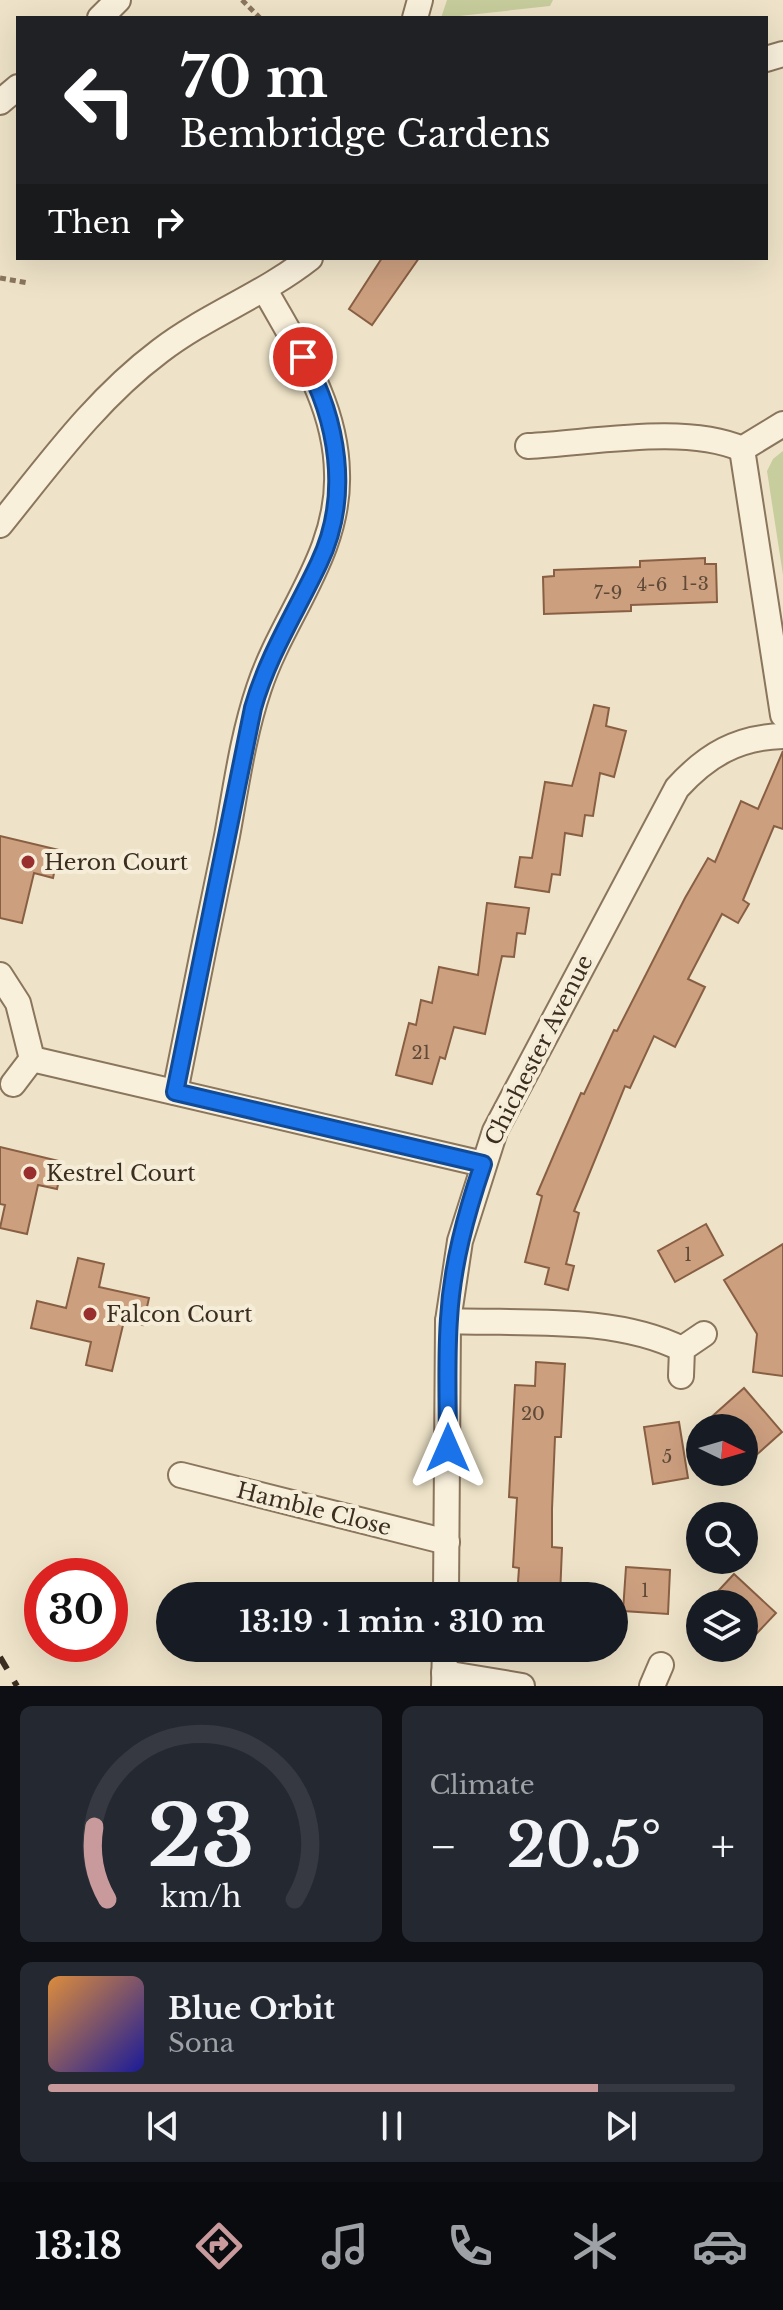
<!DOCTYPE html>
<meta charset="utf-8">
<style>
body{margin:0;font-family:"Libre Baskerville",serif;background:#242831;color:#f1f3f6;height:100vh;display:flex;flex-direction:column;font-size:30px;white-space:nowrap}
*{box-sizing:border-box;margin:0}
p{font-size:26px;color:#9ea1a6}
.icon{flex:none;width:44px;height:44px;fill:none;stroke:currentColor;stroke-width:2;stroke-linecap:round;stroke-linejoin:round}
.map{position:relative;height:1686px;overflow:hidden}
.sheet{display:flex;flex-direction:column;gap:20px;padding:20px;background:#0d0f14;flex:1}
.sheet>*{flex:none}
.banner{position:absolute;left:16px;top:16px;width:752px;height:244px;border-radius:0px;box-shadow:0 8px 32px #0002;background:#202124;color:#fff;overflow:hidden}
.needle{width:52px;rotate:95deg}
.tools{position:absolute;left:686px;top:1414px;display:grid;gap:16px}
.tools a{display:grid;place-items:center;width:72px;height:72px;border-radius:50%;background:#171b24;box-shadow:0 8px 32px #0002;font-size:40px}
.speed{position:absolute;left:24px;top:1558px;display:flex;gap:16px;font-size:40px;font-weight:700;text-align:center}
.speed>*{display:grid;place-content:center;width:104px;height:104px;border-radius:50%;background:#171b24;box-shadow:0 8px 32px #0002;line-height:1}
.speed .limit{border:12px solid #d22;background:#fff;color:#111}
.pin{position:absolute;display:grid;place-items:center;width:68px;height:68px;color:#fff;margin:-34px;border:4px solid #fff;border-radius:50%;box-shadow:0 2px 8px #0007}
.me{position:absolute;width:88px;margin:-44px;rotate:0deg;stroke-linejoin:round;filter:drop-shadow(0 0 6px #0008)}
.turn{display:flex;align-items:center;gap:28px;height:168px;padding:0 32px;font-size:36px}
.turn .icon{width:104px;height:104px;stroke-width:2.5}
.turn b{display:block;font-size:56px;line-height:68px}
.then{display:flex;align-items:center;height:76px;padding:0 32px;background:#0003;gap:16px;font-size:30px}
.big{font-size:60px;font-weight:700;line-height:1.1}
.sheet .widget{flex:1;display:flex;flex-direction:column;justify-content:center;gap:12px;min-width:0;padding:0 28px;border-radius:12px;background:#242831}
.sheet .dial{align-items:center;gap:0}
.dial svg{height:208px;overflow:visible;fill:none;stroke:#363941;stroke-width:7;stroke-linecap:round;text-anchor:middle}
.dial text{fill:#f1f3f6;stroke:none}
.song{display:flex;align-items:center;gap:24px}
.cover{width:96px;height:96px;border-radius:12px;background:linear-gradient(135deg,hsl(30 70% 55%),hsl(240 70% 35%))}
.played{height:8px;border-radius:4px;background:linear-gradient(90deg,#c99a9c 80%,#363941 80%)}
.keys{display:flex;justify-content:space-around;direction:ltr}
.heat{display:flex;justify-content:space-between;align-items:center;font-size:44px;direction:ltr}
.sheet .tiles{flex:1;display:grid;gap:20px;grid-template-columns:1fr 1fr}
.widget:last-child{grid-column:span 2}
.trip{position:absolute;left:156px;top:1582px;width:472px;height:80px;border-radius:40px;background:#171b24;box-shadow:0 8px 32px #0002;font-weight:700;line-height:80px;text-align:center}
.menu{display:flex;height:128px;justify-content:space-around;align-items:center;background:#090b0e;color:#9ea1a6}
.menu .icon{width:56px;height:56px}
.menu .selected{color:#c99a9c}
.menu b{font-size:36px;color:#f1f3f6}
.map>svg:first-child{display:block}
.green{fill:#c7cd9c}
.building{fill:#cc9f7f;stroke:#895f43;stroke-width:2}
.lines{fill:none;stroke-linecap:round;stroke-linejoin:round}
.minor-casing{stroke:#8a755d;stroke-width:28}
.path{stroke:#8a755d;stroke-width:5;stroke-dasharray:6 4;stroke-linecap:butt}
.minor{stroke:#f9f0dc;stroke-width:24}
.rail{stroke:#3b2d20;stroke-width:6;stroke-dasharray:14 14;stroke-linecap:butt}
.route-casing{stroke:#114b97;stroke-width:20}
.route{stroke:#1a73e8;stroke-width:14}
.poi-dot{fill:#992e2f;stroke:#f6edd8;stroke-width:3}
.labels{text-anchor:middle;dominant-baseline:central;stroke-width:8;stroke-linejoin:round;paint-order:stroke}
.number-label{font-size:18px;fill:#5f4a38}
.poi-label{font-size:22px;fill:#3b2d20;stroke:#f6edd8;text-anchor:start}
.street-label{font-size:22px;fill:#3b2d20;stroke:#f6edd8}
</style>
<div class="map">
<svg width="783" height="1686" viewBox="0 0 783 1686">
<rect width="100%" height="100%" fill="#eee3c8"/>
<g class="green">
<polygon points="447,0 553,0 550,6 441,18"/>
<polygon points="783,451 783,575 767,471 773,459"/>
</g>
<g class="building">
<polygon points="382,258 419,258 372,325 349,309"/>
<polygon points="705,558 705,564 716,564 717,602 631,605 631,611 544,614 543,577 554,576 554,570 640,567 640,561"/>
<polygon points="594,705 609,708 606,726 626,731 614,777 600,773 593,816 585,815 582,836 565,833 560,875 552,874 549,892 515,887 520,857 532,858 545,782 572,786"/>
<polygon points="783,751 783,829 774,826 743,900 749,904 738,923 722,914 688,979 705,987 675,1047 654,1036 630,1088 625,1086 574,1211 579,1213 566,1264 574,1266 568,1290 545,1284 549,1268 525,1262 542,1196 537,1194 558,1145 581,1093 584,1094 614,1030 617,1031 685,898 708,858 715,862 741,801 758,809"/>
<polygon points="0,836 59,850 53,878 34,873 22,923 0,918"/>
<polygon points="487,903 529,908 525,934 517,933 514,957 502,956 485,1034 454,1027 445,1059 440,1057 432,1084 396,1075 409,1023 416,1025 421,1000 432,1003 439,967 478,975"/>
<polygon points="0,1147 63,1162 57,1189 38,1185 27,1234 0,1228 5,1205 0,1204"/>
<polygon points="706,1224 723,1255 675,1282 658,1251"/>
<polygon points="783,1244 783,1376 753,1372 757,1334 724,1280"/>
<polygon points="78,1258 104,1264 99,1287 149,1298 143,1325 124,1321 112,1371 86,1365 91,1342 31,1328 37,1301 66,1308"/>
<polygon points="536,1362 565,1364 561,1437 555,1437 552,1509 552,1547 562,1548 560,1596 517,1596 519,1568 513,1567 517,1498 509,1497 515,1385 535,1386"/>
<polygon points="744,1388 782,1432 744,1466 744,1428 699,1428"/>
<polygon points="679,1422 688,1478 653,1484 644,1427"/>
<polygon points="626,1567 670,1570 668,1614 623,1611"/>
<polygon points="734,1574 776,1613 744,1647 744,1604 706,1604"/>
</g>
<g class="lines">
<g class="minor-casing">
<g id="minor">
<polyline points="100,18 118,0"/>
<polyline points="415,18 420,0"/>
<polyline points="766,59 783,54"/>
<polyline points="0,102 18,87"/>
<polyline points="783,424 742,449 783,715"/>
<path d="M528 446C591 443 685 424 742 449"/>
<path d="M0 525C50 463 96 399 160 351 207 315 263 295 310 258"/>
<polyline points="0,975 18,1003 32,1059 483,1164"/>
<polyline points="13,1084 32,1059"/>
<path d="M175 1092C192 1007 209 921 227 836 236 787 243 735 259 688 283 615 340 554 337 473 336 404 298 349 265 290"/>
<path d="M448 1321C524 1324 614 1315 682 1349"/>
<polyline points="681,1376 682,1349 704,1334"/>
<polyline points="181,1475 447,1542"/>
<path d="M446 1596 448 1321 460 1241 495 1131 677 788C707 755 738 737 783 736"/>
<polyline points="444,1673 522,1686"/>
<polyline points="444,1686 445,1648"/>
<polyline points="652,1686 661,1665"/>
</g>
</g>
<g class="path">
<polyline points="242,0 260,18"/>
<polyline points="0,278 28,283"/>
</g>
<use href="#minor" class="minor"/>
<polyline class="rail" points="0,1657 17,1686"/>
</g>
<g class="lines">
<g class="route-casing">
<path id="route" d="M303 357C338 420 351 496 319 563 296 612 268 655 253 708L175 1092 483 1164C466 1214 452 1265 449 1319 446 1361 448 1405 448 1448"/>
</g>
<use href="#route" class="route"/>
</g>
<g class="poi-dot">
<circle cx="28" cy="862" r="8"/>
<circle cx="30" cy="1173" r="8"/>
<circle cx="90" cy="1314" r="8"/>
</g>
<g class="labels">
<g class="number-label">
<text x="695" y="584">1-3</text>
<text x="652" y="585">4-6</text>
<text x="608" y="593">7-9</text>
<text x="421" y="1053">21</text>
<text x="688" y="1255">1</text>
<text x="533" y="1414">20</text>
<text x="667" y="1457">5</text>
<text x="645" y="1591">1</text>
</g>
<g class="poi-label">
<text x="44" y="862">Heron Court</text>
<text x="46" y="1173">Kestrel Court</text>
<text x="106" y="1314">Falcon Court</text>
</g>
<g class="street-label">
<text transform="translate(539 1050) rotate(-63)">Chichester Avenue</text>
<text transform="translate(314 1509) rotate(14)">Hamble Close</text>
</g>
</g>
</svg>
<div class="tools">
<a><svg class="needle" viewBox="-14 -14 28 28"><path d="M0-13l5 13h-10z" fill="#e53935"/><path d="M0 13l5-13h-10z" fill="#9ea1a6"/></svg></a>
<a><svg class="icon" aria-label="search" viewBox="0 0 24 24"><circle cx="10" cy="10" r="6"/><path d="M15 15l6 6"/></svg></a>
<a><svg class="icon" aria-label="layers" viewBox="0 0 24 24"><path d="M12 4l9 5-9 5-9-5zM3 14l9 5 9-5"/></svg></a>
</div>
<div class="speed"><div class="limit">30</div></div>
<div class="pin" style="left:303px;top:357px;background:#d93025"><svg class="icon" aria-label="arrive" viewBox="0 0 24 24"><path d="M6 21V4h12l-3 4 3 4H6"/></svg></div>
<svg class="me" style="left:448px;top:1448px" viewBox="-20 -20 40 40"><path d="M0-17L14 15 0 8-14 15z" fill="#1a73e8" stroke="#fff" stroke-width="4"/></svg>
<div class="trip">13:19 · 1 min · 310 m</div>
<div class="banner">
<div class="turn"><svg class="icon" aria-label="left" viewBox="0 0 24 24"><path d="M17 20v-9H6M10 6l-5 5 5 5"/></svg><div><b>70 m</b>Bembridge Gardens</div></div>
<div class="then">Then<svg class="icon" aria-label="right" viewBox="0 0 24 24"><path d="M7 20v-9h11M14 6l5 5-5 5"/></svg></div>
</div>
</div>
<section class="sheet">
<div class="tiles">
<div class="widget dial"><svg viewBox="0 0 100 80">
<path d="M14 69A42 42 0 1 1 86 69"/>
<path d="M14 69A42 42 0 0 1 9 41" stroke="#c99a9c"/>
<text x="50" y="56" font-size="32" font-weight="700">23</text>
<text x="50" y="72" font-size="11">km/h</text>
</svg></div>
<div class="widget"><p>Climate</p>
<div class="heat"><a>−</a><b class="big">20.5°</b><a>+</a></div>
</div>
<div class="widget">
<div class="song"><i class="cover"></i><div><b>Blue Orbit</b><p>Sona</p></div></div>
<div class="played"></div>
<div class="keys"><svg class="icon" aria-label="previous" viewBox="0 0 24 24"><path d="M18 5L8 12l10 7zM5 5v14"/></svg><svg class="icon" aria-label="pause" viewBox="0 0 24 24"><path d="M8 5v14M16 5v14"/></svg><svg class="icon" aria-label="next" viewBox="0 0 24 24"><path d="M6 5l10 7-10 7zM19 5v14"/></svg></div>
</div>
</div>
</section>
<nav class="menu">
<b>13:18</b>
<svg class="icon selected" aria-label="directions" viewBox="0 0 24 24"><path d="M12 3l9 9-9 9-9-9zM9 14v-3h6M13 9l2 2-2 2"/></svg>
<svg class="icon" aria-label="music" viewBox="0 0 24 24"><path d="M9 18V5l10-2v13"/><circle cx="6" cy="18" r="3"/><circle cx="16" cy="16" r="3"/></svg>
<svg class="icon" aria-label="phone" viewBox="0 0 24 24"><path d="M5 4h4l2 5-3 2q2 4 5 5l2-3 5 2v4C11 20 4 13 5 4z"/></svg>
<svg class="icon" aria-label="climate" viewBox="0 0 24 24"><path d="M12 3v18M4 7l16 10M4 17L20 7"/></svg>
<svg class="icon" aria-label="car" viewBox="0 0 24 24"><path d="M5 17H2v-5l4-1 3-4h7l3 4 3 1v5h-3M9 17h6M6 11h13"/><circle cx="7" cy="17" r="2"/><circle cx="17" cy="17" r="2"/></svg>
</nav>
